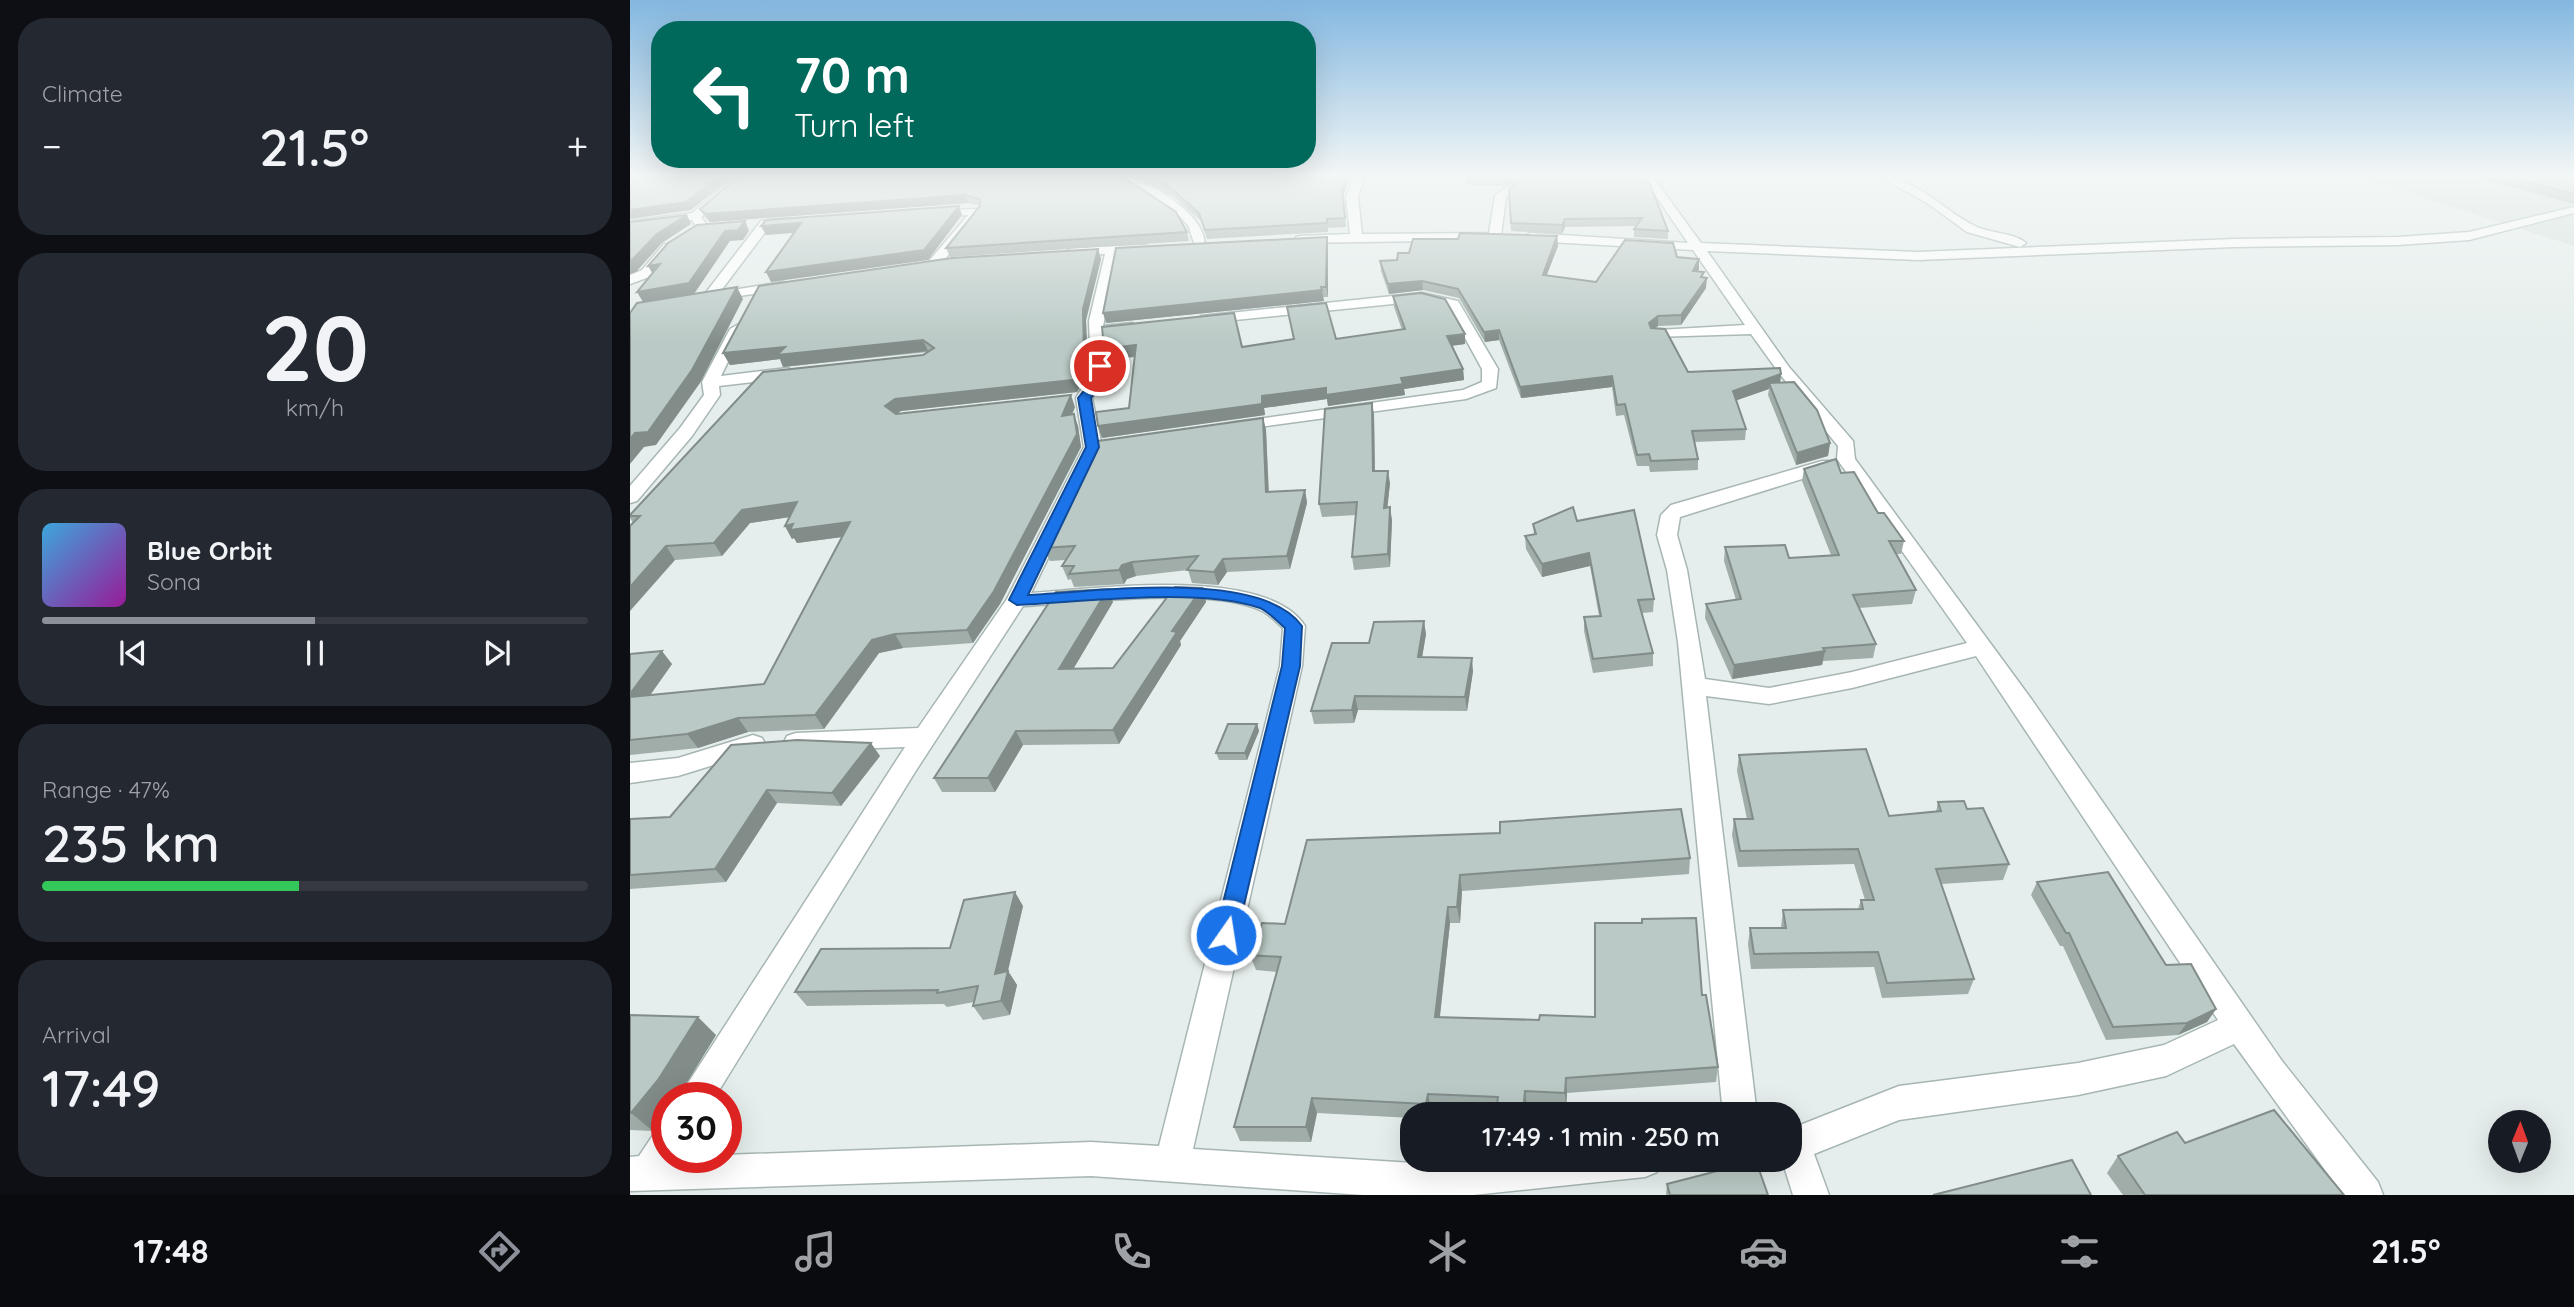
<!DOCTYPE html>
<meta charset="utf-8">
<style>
body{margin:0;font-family:Quicksand,sans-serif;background:#242831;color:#f1f3f6;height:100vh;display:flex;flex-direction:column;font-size:26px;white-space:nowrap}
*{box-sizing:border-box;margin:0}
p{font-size:23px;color:#9ea1a6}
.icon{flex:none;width:38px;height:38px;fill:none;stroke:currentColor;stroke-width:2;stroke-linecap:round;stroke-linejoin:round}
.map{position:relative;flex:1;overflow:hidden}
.side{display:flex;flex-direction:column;gap:18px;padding:18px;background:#0d0f14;width:630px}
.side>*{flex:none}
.hud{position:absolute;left:21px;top:21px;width:665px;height:147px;border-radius:28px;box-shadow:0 7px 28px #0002;background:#00695c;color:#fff;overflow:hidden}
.needle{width:46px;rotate:1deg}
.controls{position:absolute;left:1858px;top:1110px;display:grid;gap:14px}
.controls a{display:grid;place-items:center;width:63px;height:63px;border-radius:50%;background:#171b24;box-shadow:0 7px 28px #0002;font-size:35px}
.speed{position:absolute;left:21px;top:1082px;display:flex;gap:14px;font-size:35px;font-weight:700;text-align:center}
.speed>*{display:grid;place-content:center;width:91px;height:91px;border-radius:50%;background:#171b24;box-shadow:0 7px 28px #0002;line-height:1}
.speed .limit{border:10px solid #d22;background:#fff;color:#111}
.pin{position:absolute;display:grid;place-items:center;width:60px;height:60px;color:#fff;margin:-30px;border:4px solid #fff;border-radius:50%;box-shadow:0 2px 7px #0007}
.me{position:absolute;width:77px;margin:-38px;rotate:13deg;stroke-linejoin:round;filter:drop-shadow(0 0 5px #0008)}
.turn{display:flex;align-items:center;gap:24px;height:147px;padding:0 28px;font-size:32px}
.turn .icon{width:91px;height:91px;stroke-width:2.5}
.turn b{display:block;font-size:49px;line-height:60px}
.big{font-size:52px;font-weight:600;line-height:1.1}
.side .tile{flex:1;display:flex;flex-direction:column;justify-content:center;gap:10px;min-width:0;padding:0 24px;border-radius:28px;background:#242831}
.side .dial{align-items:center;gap:0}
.dial b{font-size:91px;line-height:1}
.song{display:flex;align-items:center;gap:21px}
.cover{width:84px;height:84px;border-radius:10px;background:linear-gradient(135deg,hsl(200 70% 55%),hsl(300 70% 35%))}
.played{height:7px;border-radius:4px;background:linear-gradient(90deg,#8c9099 50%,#363941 50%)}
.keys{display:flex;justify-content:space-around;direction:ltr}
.heat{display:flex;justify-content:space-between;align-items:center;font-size:38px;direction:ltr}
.charge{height:10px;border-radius:5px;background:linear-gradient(90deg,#34c759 47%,#363941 0)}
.trip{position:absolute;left:770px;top:1102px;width:402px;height:70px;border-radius:28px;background:#171b24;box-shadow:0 7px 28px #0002;font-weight:600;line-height:70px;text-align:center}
.tab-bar{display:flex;height:112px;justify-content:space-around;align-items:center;background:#090b0e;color:#9ea1a6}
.tab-bar .icon{width:49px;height:49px}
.tab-bar .selected{color:#8c9099}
.tab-bar b{font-size:32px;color:#f1f3f6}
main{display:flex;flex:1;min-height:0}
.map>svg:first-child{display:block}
.built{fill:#d3dedb}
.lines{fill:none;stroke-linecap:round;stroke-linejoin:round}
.minor-casing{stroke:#a7b6b4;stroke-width:3}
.minor{fill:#fff;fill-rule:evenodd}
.wall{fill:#a0ada9}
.shaded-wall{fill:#828d8a}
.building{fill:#bac9c5;stroke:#828d8a;stroke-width:2}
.route{fill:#1a73e8;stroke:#114b97;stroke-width:2}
</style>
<main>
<section class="side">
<div class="tile"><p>Climate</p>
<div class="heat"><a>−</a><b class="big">21.5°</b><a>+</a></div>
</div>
<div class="tile dial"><b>20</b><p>km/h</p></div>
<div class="tile">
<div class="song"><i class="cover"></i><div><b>Blue Orbit</b><p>Sona</p></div></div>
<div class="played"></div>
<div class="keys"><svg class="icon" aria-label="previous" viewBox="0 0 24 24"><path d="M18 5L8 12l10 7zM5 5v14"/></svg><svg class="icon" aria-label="pause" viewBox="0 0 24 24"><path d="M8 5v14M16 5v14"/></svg><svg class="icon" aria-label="next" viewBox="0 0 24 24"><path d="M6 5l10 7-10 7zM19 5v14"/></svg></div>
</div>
<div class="tile"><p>Range · 47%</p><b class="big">235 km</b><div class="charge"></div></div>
<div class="tile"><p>Arrival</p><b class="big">17:49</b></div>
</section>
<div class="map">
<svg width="1944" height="1195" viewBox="0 0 1944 1195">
<rect width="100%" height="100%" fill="#e5eeec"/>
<polygon class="built" points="1730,177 1944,177 1944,246"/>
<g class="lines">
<g class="minor-casing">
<g id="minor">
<polygon points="106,177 118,177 71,217 77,225 98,224 104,228 102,231 70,232 62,220 0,229 0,221 62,213"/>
<path d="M490 177C516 177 582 217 574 249H566L558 225 543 210Z"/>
<polygon points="724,177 734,177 728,197 732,234 859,233 865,196 878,186 888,188 876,197 871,236 865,240 666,243 666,237 670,236 720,234 716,197"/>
<polygon points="1013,177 1023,177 1071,243 1288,252 1604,239 1768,237 1839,232 1944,207 1944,213 1839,240 1768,245 1604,247 1288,260 1077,251 1159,367 1223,441 1225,459 1402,700 1652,1061 1748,1182 1753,1195 1713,1195 1604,1044 1536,1076 1448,1095 1269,1120 1184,1154 1199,1195 1163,1195 1152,1160 1160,1160 1160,1129 1269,1086 1448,1063 1534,1045 1588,1020 1346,656 1222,688 1139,704 1076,696 1127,1115 1093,1115 1048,642 1037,570 1027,535 1031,515 1041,505 1192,461 1204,461 1207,465 1204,469 1050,517 1047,535 1057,570 1075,679 1139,688 1222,672 1337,643 1207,459 1208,446 1149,373 1121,334 1023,337 1021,334 1028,330 1115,325 1063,250 900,241 894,237 900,233 1058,243"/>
<path d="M1250 177C1287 177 1313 211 1345 226 1361 234 1383 232 1396 243L1390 247 1337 232 1297 203Z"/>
<polygon points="351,209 351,213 309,267 299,267 299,261 338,215 303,216 297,212 299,210"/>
<polygon points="159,218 163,219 163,225 139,227 90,292 153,282 158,283 158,289 74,301 74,295 131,221"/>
<polygon points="34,244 44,247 22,276 0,284 0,275 12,270"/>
<path d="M515 245 521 249 519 252 488 254 473 326 502 323 509 327 502 331 473 335 476 372 462 398 472 447 401 593C465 589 636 565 675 626L672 666 563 1149 799 1164 841 1160H1032L1027 1172 1015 1177 843 1195H733L461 1176 0 1191V1157L9 1156 25 1132 37 1127V1157L461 1142 529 1146 650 666 653 628C646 622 640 615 632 611 582 586 451 603 393 606L285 772 85 1097H49L275 747 166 751 157 748 154 742 157 736 166 733 288 728 377 599 454 447 446 398 461 372 459 321 475 254 442 256 436 252 442 248Z"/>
<polygon points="792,293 828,301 868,369 866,388 836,399 600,431 598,427 600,423 606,422 833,390 852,382 852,369 818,307 792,301 576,323 571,322 571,316"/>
<polygon points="107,325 114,329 91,376 158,368 166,373 158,378 89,386 90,395 62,436 7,501 0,503 0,486 50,428 74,395 72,382 100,329"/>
<polygon points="123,735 132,738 135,744 132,750 48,776 0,783 0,763 48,758"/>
</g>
</g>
<use href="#minor" class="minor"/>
</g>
<g class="wall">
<polygon points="493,177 557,232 559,241 320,257 316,248 350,206 338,203 80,222 75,217 70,209"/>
<polygon points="502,177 719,177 713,197 716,227 698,228 698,232 577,239 571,221 544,197 511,179"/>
<polygon points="836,177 1011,177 1038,231 1038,239 1004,237 1004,229 1006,226 935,227 932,234 881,231 879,190 885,184 883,183 876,186 837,185"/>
<polygon points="1849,177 1944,177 1944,204 1849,178"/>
<polygon points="927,236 928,246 916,276 966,282 1047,257 1069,259 1069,269 1067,272 1074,278 1076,288 1051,325 1028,326 1025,328 1058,372 1151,374 1150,383 1200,443 1198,456 1166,465 1138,395 1139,389 1106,400 1116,429 1115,440 1065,442 1068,459 1068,470 1020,472 1019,466 1007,466 994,415 986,416 982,387 891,398 869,340 855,342 829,298 793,290 759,294 751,271 750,261 767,260 779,253 828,239"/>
<polygon points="697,237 698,246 698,297 693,297 694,301 476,323"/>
<polygon points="468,249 471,259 456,320 458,371 447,392 271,411 266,414 445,407 442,414 448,426 451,447 370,604 343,643 273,648 249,653 194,729 118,732 68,748 0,755 0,654 42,664 20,695 134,684 212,537 167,543 164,538 162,539 155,526 159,517 120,523 92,556 45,560 3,523 0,518 0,515 298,352 153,367 150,359 100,365 93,353"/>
<polygon points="763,296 835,344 822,346 833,369 834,380 774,389 775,395 698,406 697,399 634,408 635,415 472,438 499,408 505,357 478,360 474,349 612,347 706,339 772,330 764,307"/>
<polygon points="742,403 744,415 745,471 760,483 757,507 762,520 760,567 724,570 722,557 726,515 692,517 689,504"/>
<polygon points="633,418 636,430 639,492 675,490 677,503 660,569 597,572 588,585 562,583 558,570 506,576 497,579 494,584 444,587 441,579 438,580 432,566 436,560 420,561 414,548"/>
<polygon points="1174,469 1211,473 1274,541 1271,554 1266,554 1286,590 1282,604 1229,608 1246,644 1243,658 1193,661 1192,665 1102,679 1075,618 1076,604 1106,600 1094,561 1095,547 1159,558 1201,555 1172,481"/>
<polygon points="947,521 1024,599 1023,612 1012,613 1023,653 1023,666 963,673 954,631 954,617 969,616 960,566 912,577 896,549 895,536 904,534 903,524"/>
<polygon points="572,588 576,602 550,641 551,645 489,744 393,745 365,792 312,792 304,778 483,602 443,669 483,668"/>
<polygon points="796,634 792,657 843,671 837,711 728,710 724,723 684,724 681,711 739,643"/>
<polygon points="627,724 629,731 617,760 589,760 586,753"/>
<polygon points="1109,755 1259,816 1306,812 1308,802 1337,809 1379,864 1373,880 1311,884 1344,979 1338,994 1252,998 1244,967 1121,969 1118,944 1120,928 1151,928 1153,910 1228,909 1231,900 1235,900 1224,864 1108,867 1102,835 1104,819 1117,819 1107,771"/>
<polygon points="250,756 211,806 147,803 96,882 0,889 0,819 40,817"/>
<polygon points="677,840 1060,858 1059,874 832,891 830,923 820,923 810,1017 909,1020 965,1017 1072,995 1088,1067 1086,1082 937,1093 936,1108 897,1106 896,1115 866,1115 866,1112 801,1109 800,1115 782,1115 782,1118 687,1113 681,1142 610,1141 604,1127 647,972 626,970 620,955 655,924"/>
<polygon points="1407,882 1536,965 1586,1009 1577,1022 1548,1035 1476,1040 1433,946 1430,946 1401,895"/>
<polygon points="393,906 378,971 387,985 380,1015 353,1020 343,1006 344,1002 317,1007 314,1004 177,1006 165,992 320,948"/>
<polygon points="0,1015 86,1035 48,1097 37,1097 37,1113 23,1131 0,1130"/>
<polygon points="1555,1143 1714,1195 1493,1195 1477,1173 1488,1156"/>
<polygon points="1037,1184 1138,1195 1036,1195"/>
</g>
<g class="shaded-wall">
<polygon points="89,177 103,177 61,210 0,219 0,210"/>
<polygon points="716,177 719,177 713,197 716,227 712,189"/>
<polygon points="878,177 883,177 883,183 876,186 875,178"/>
<polygon points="335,195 338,203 80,222 75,214"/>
<polygon points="329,206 332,215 298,260 141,282 136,272"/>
<polygon points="57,215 61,224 32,243 6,272 0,274 0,262 27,234"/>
<polygon points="935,219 935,227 932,234 932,225"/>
<polygon points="115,221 119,231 113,240 100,241 64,294 13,302 7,292 95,231"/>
<polygon points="171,223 176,232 136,235 131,226"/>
<polygon points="927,236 928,246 913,285 913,275"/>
<polygon points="697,237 698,246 698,297 696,287"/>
<polygon points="468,249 471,259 456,320 458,371 447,392 271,411 261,418 255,406 265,399 453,309"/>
<polygon points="1069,259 1069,269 1063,281 1063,271"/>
<polygon points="30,264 24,276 18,266"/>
<polygon points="1077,278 1076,288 1051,325 1051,315"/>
<polygon points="792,281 793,290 759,294 758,284"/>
<polygon points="107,287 113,299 70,383 26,445 14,447 0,464 0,439"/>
<polygon points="692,290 694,301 476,323 473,313"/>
<polygon points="1028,316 1028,326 1018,333 1019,323"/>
<polygon points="869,330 869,340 855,342 854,332"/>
<polygon points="835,334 835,344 818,346 817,336"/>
<polygon points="293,340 298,351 153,367 150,359 100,365 93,353 155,347"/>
<polygon points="506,345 509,356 478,360 474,349"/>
<polygon points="833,369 834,380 774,389 775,395 698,406 697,399 634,408 635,415 472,438 468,426 632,396"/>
<polygon points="1151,374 1150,384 1139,383 1139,389 1102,402 1103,391"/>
<polygon points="982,376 982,387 891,398 890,387"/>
<polygon points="441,395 445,407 437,428 432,416"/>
<polygon points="742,403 744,415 745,484 743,471"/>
<polygon points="444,414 448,426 451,447 370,604 343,643 337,630"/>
<polygon points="633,418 636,430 639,505 636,492"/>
<polygon points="1200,443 1198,456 1166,465 1167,453"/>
<polygon points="758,471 760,483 756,521 754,508"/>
<polygon points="675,490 677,503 660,569 657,556"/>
<polygon points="167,502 174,515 120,523 92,556 84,543 112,510"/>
<polygon points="760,507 762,520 760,567 758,554"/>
<polygon points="220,522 227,535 167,543 164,538 162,539 155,526"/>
<polygon points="36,546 45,560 0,611 0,587"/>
<polygon points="959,553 960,566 912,577 912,564"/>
<polygon points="593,559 597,572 588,585 584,572"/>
<polygon points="502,562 506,576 497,579 494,584 489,570 492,565"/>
<polygon points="572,588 576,602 550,641 551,645 489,744 483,730 542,631"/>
<polygon points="478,589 483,602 435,683 429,669"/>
<polygon points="794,621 796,634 790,670 788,657"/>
<polygon points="265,634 273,648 249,653 194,729 185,715 242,640"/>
<polygon points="32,651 42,664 9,711 0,700 0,694"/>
<polygon points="1195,651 1192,665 1102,679 1104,665"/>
<polygon points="842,658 843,671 837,711 835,697"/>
<polygon points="725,696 728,710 724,723 722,710"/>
<polygon points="108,718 118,732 68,748 57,734"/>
<polygon points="627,724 629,731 617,760 615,753"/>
<polygon points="386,731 393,745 365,792 358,778"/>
<polygon points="241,743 250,756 211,806 202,793"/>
<polygon points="137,790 147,803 96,882 85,869"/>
<polygon points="830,875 832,891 830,923 827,907"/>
<polygon points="385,892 393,906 374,987 365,974"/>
<polygon points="818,907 820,923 808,1032 805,1017"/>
<polygon points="378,971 387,985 380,1015 371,1001"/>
<polygon points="1586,1009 1577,1022 1548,1035 1557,1023"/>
<polygon points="68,1017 86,1035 48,1097 37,1097 37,1113 23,1131 1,1113"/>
<polygon points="936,1078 937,1093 936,1108 935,1093"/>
<polygon points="895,1091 897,1106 896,1115 894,1115"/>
<polygon points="798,1094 801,1109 800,1115 798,1115 796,1104"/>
<polygon points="682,1098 687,1113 681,1142 676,1127"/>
</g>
<g class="building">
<polygon points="0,177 89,177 56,202 0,210"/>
<polygon points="108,177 493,177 546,212 557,232 316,248 350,206 350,199 335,195 75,214 70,209"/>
<polygon points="520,177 716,177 712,189 715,218 697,219 697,223 575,230 569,213 541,188"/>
<polygon points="836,177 878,177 875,178"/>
<polygon points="886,177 1011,177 1013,182 1019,182 1038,231 1004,229 1012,218 935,219 932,225 881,223 879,190 890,179"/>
<polygon points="1879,177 1944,177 1944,194"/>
<polygon points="329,206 294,250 136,272 171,223 131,226 136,220"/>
<polygon points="57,215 27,234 0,262 0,222"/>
<polygon points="115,221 108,230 95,231 59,283 7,292 30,264 18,266 38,243 67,225"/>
<polygon points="830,233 927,236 913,275 966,282 995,240 1043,243 1047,257 1069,259 1063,271 1074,272 1071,277 1077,278 1051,315 1028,316 1019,323 1021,328 1035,329 1058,372 1150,368 1151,374 1103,391 1116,429 1062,431 1068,459 1021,461 1019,454 1007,455 995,404 987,405 982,376 890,387 869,330 854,332 828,289 792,281 758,284 750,261 767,260 768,253 779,253 783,239 828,239"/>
<polygon points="697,237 696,287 691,287 692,290 473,313 486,248"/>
<polygon points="468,249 453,309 454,360 443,380 265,399 255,406 266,414 441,395 432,416 444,414 447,434 364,591 337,630 265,634 242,640 185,715 108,718 57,734 0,740 0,697 134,684 220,522 160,530 163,524 155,526 167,502 112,510 84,543 36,546 0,587 0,526 10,516 0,516 0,515 133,372 293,355 304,348 293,340 147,355 155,347 93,353 129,286 322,258"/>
<polygon points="107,287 62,370 18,432 5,433 0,439 0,313 7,303"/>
<polygon points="791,293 815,299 835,334 817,336 833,369 771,378 773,384 696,395 696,388 632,396 632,404 468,426 466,412 499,408 506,345 474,349 472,327 604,313 612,347 664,339 657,307 696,303 706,339 775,329 763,296"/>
<polygon points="1164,382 1187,410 1200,443 1167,453 1139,383"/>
<polygon points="742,403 743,471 758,471 754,508 760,507 758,554 722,557 727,502 689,504 695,409"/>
<polygon points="633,418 636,492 675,490 657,556 593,559 584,572 557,570 568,556 502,562 492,565 489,570 439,574 444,566 432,566 445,546 414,548 468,441"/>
<polygon points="1206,459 1211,473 1224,472 1248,513 1254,513 1274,541 1259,541 1286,590 1223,595 1246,644 1193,648 1195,651 1104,665 1076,604 1111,599 1095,547 1155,545 1159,558 1209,555 1174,469"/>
<polygon points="943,507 947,521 1004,510 1024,599 1008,600 1023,653 963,659 954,617 971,616 959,553 912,564 895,536 906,534 903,524"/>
<polygon points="545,587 572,588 542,631 547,632 483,730 386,731 358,778 304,778 426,592 478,589 429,669 483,668"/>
<polygon points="794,621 788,657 842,658 835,697 725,696 722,710 681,711 702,643 739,643 744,622"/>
<polygon points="32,651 0,694 0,654"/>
<polygon points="598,724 627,724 615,753 586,753"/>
<polygon points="167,740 241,743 202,793 137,790 85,869 0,875 0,819 40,817 101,745"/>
<polygon points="1236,749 1259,816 1311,811 1308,802 1334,801 1337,809 1353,808 1379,864 1306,869 1344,979 1257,983 1248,952 1124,954 1120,928 1156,928 1153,910 1233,909 1231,900 1244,900 1228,849 1110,851 1104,819 1123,819 1109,755"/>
<polygon points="1051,809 1060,858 830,875 827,907 818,907 805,1017 909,1020 910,1015 965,1017 965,923 1012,923 1012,919 1066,918 1072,995 1076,995 1088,1067 936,1078 935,1093 895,1091 893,1113 866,1112 868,1097 798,1094 796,1104 682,1098 676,1127 604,1127 651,957 620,955 632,923 655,924 677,840 870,833 870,822"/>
<polygon points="1478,872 1536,965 1561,964 1586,1009 1557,1023 1483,1027 1439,933 1436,933 1407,882"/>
<polygon points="385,892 365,974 378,971 371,1001 343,1006 348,986 307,993 308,990 165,992 191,949 320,948 334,900"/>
<polygon points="0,1015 68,1017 28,1080 1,1113 0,1113"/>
<polygon points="1644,1110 1714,1195 1515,1195 1488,1156 1547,1132 1555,1143"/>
<polygon points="1442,1160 1461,1195 1303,1195"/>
<polygon points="1126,1161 1138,1195 1040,1195 1037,1184"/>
</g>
<linearGradient id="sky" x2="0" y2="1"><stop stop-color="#83b7e0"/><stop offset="0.51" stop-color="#f3f7f6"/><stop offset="1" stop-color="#f3f7f6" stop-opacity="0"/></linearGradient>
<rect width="1944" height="344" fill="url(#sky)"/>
<path class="route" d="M466 364 476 366 474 381 461 398 469 447 398 595C463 592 631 568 672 626L670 666 607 935 604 942 596 945 588 942 585 935 652 666 655 628C647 621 639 612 630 608 570 587 453 602 387 605L379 600 456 447 448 398 462 381Z"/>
</svg>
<div class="controls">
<a><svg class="needle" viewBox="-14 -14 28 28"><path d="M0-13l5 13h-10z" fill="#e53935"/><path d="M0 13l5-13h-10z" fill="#9ea1a6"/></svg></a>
</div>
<div class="speed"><div class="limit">30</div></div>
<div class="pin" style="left:470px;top:366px;background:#d93025"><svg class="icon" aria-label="arrive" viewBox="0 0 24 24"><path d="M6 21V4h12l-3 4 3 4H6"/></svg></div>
<svg class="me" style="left:596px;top:935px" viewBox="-20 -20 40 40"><circle r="17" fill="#1a73e8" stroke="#fff" stroke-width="3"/><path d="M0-11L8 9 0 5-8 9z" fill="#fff"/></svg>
<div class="trip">17:49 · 1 min · 250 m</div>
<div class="hud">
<div class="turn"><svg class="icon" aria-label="left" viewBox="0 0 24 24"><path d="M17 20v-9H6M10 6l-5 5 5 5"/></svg><div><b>70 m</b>Turn left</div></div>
</div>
</div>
</main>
<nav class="tab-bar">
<b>17:48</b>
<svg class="icon selected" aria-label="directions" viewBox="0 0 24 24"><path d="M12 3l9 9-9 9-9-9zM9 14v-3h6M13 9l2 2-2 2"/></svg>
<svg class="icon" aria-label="music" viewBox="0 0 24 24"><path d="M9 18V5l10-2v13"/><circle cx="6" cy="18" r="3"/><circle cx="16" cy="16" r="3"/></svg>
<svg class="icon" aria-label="phone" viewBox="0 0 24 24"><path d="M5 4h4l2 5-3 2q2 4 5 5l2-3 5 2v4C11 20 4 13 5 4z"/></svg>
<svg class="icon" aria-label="climate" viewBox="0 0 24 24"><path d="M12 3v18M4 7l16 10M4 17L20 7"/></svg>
<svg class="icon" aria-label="car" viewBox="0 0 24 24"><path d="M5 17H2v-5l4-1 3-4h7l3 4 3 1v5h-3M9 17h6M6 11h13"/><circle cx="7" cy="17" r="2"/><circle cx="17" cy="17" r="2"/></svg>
<svg class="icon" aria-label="filters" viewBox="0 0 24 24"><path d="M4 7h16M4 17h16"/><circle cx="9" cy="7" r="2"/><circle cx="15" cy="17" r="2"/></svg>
<b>21.5°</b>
</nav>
